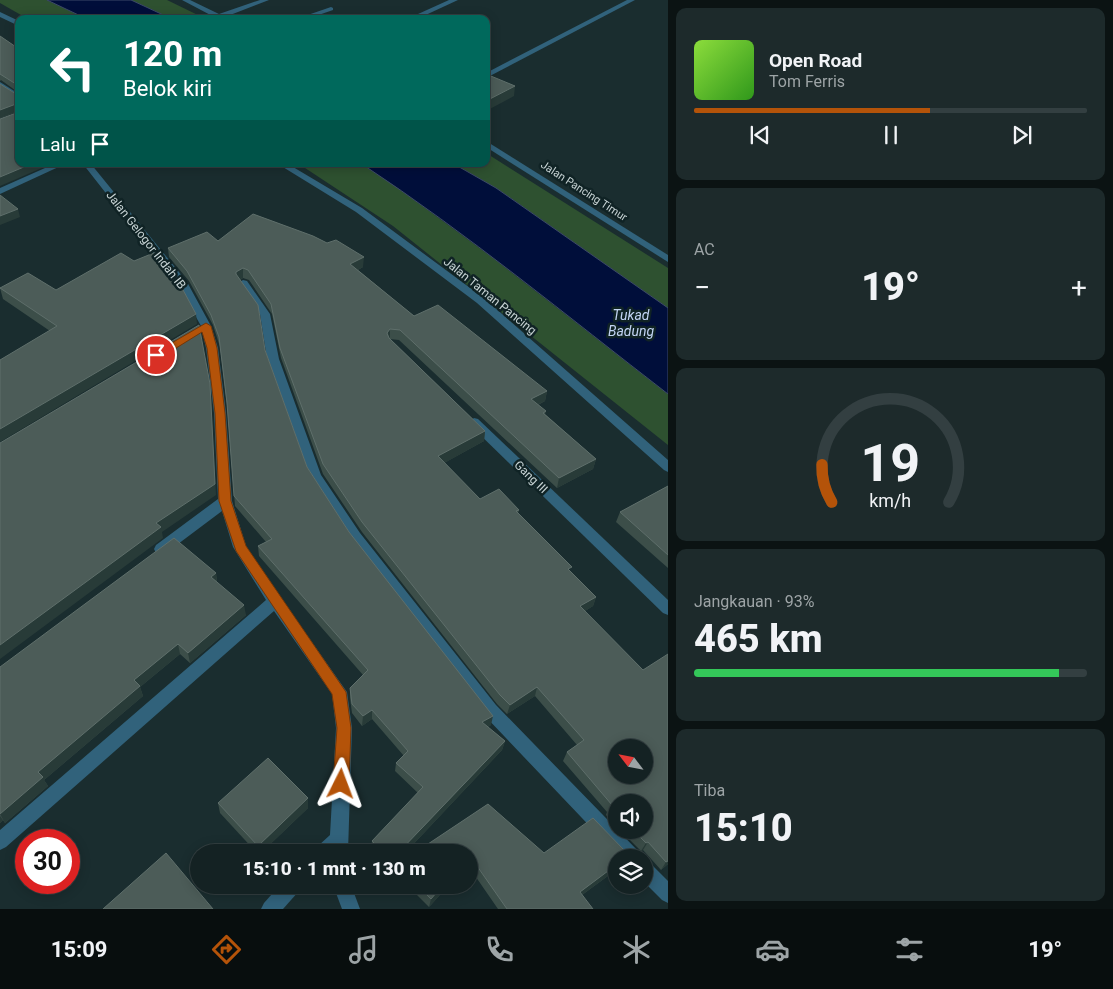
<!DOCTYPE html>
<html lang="id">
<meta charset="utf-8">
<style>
body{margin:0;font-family:Roboto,sans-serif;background:#1d2a2b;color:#f1f3f6;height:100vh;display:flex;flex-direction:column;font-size:19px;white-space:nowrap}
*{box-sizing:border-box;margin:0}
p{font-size:16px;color:#9da4a6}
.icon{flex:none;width:28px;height:28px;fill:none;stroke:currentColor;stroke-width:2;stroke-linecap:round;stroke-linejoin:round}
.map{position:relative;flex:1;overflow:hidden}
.side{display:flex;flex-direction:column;gap:8px;padding:8px;background:#0b1313;width:445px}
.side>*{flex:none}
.guide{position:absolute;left:15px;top:15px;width:475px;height:152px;border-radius:10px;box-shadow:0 2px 12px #0003,0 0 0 1px #333f41;background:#00695c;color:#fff;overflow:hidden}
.needle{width:32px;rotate:302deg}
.tools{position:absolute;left:608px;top:739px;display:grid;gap:10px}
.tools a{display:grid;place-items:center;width:45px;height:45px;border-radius:50%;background:#142223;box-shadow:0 2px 12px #0003,0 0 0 1px #333f41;font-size:25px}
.speed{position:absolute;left:15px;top:829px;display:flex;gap:10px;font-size:25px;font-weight:700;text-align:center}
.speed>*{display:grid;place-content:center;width:65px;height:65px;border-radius:50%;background:#142223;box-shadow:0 2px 12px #0003,0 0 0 1px #333f41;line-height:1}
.speed .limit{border:8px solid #d22;background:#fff;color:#111}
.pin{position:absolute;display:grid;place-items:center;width:42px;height:42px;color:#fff;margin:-21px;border:2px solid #fff;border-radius:50%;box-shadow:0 1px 5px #0007}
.me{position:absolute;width:55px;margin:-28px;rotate:3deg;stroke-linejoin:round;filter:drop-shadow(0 0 4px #0008)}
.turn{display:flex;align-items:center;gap:18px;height:105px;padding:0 25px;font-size:22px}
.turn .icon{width:65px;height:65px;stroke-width:2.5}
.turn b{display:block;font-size:35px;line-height:42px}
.then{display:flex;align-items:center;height:48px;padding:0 25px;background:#0003;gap:10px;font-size:19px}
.big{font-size:38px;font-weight:800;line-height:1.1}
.side .tile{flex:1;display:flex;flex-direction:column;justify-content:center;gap:8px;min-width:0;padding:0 18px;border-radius:10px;background:#1d2a2b}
.side .dial{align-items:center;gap:0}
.dial svg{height:130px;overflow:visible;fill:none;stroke:#333f41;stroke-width:7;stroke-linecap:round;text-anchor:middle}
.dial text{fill:#f1f3f6;stroke:none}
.song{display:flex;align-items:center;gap:15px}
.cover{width:60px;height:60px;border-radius:8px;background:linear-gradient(135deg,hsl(90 70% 55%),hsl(110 70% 35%))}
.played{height:5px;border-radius:2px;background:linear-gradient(90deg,#b45309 60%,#333f41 60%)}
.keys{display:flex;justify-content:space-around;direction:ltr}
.heat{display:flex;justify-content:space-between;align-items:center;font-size:28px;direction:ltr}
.charge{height:8px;border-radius:4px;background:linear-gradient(90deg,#34c759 93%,#333f41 0)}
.trip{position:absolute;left:190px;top:844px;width:288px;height:50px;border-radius:25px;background:#142223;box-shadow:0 2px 12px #0003,0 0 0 1px #333f41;font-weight:800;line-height:50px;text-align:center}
.tabs{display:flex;height:80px;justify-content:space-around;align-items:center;background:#080e0e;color:#9da4a6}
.tabs .icon{width:35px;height:35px}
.tabs .on{color:#b45309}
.tabs b{font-size:22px;color:#f1f3f6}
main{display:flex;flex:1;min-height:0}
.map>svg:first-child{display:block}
.green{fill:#2e5130}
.water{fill:#000e3a;stroke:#3c4968}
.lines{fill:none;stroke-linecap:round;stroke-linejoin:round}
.minor{fill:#31627b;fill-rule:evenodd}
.wall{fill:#3c4e49}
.shaded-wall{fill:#283b38}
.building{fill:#4c5c58;stroke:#5f6f6b;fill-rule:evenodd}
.route{fill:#b45309;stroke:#753606}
.labels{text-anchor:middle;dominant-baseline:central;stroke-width:5;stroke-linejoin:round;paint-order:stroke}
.far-street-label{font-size:11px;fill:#c8d4d5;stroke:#102325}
.street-label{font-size:12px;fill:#c8d4d5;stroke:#102325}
.water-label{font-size:14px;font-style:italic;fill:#c2d4f3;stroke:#102325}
</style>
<main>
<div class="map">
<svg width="668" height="909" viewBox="0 0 668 909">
<rect width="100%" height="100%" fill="#1a2d2f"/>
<g class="green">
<polygon points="0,0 47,0 87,19 28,19 0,3"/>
<polygon points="131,0 167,0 206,19 172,19"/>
<polygon points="486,153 668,268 668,308 496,188 454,164 486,164"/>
<polygon points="299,164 362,164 394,185 493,258 668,394 668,445 393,226"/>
</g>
<g class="water">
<polygon points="47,0 131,0 172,19 87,19"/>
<path d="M362 164H454L496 188 668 308V394C567 316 468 234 362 164Z"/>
</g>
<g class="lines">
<g class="minor">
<polygon points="182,0 190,0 219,14 260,0 269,0 225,17 227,19 218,19"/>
<polygon points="449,0 458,0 417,19 407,19"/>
<polygon points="627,0 635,0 486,78 486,73"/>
<polygon points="331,7 333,8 333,10 307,19 296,19"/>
<polygon points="0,12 19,21 19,26 0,17"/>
<polygon points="0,82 19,94 19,100 0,88"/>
<polygon points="486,141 668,255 668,262 486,147"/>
<polygon points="54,164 65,164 0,194 0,188"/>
<polygon points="83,164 91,164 187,282 211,326 218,348 226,413 232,501 246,546 261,570 347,692 352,728 348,852 315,852 318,846 330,835 336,728 332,694 274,611 6,847 0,850 0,830 266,600 233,547 222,511 166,553 161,554 156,553 154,549 156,545 218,499 214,413 206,348 201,326 178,285"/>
<polygon points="278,164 288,164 362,208 485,299 668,460 668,472 664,470 477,303 356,212"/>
<polygon points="243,280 247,281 270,314 279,359 321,475 360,533 496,705 639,852 642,858 620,858 484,715 350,541 309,476 267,359 260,314 238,283"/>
<polygon points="474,418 478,419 668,600 668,615 663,613 470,425 468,422"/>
<polygon points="644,860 650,863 668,881 668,903 662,900 644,882"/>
<polygon points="280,885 302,885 299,891 283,909 261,909 264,903"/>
<polygon points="333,885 351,885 360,909 342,909"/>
</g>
</g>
<g class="wall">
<polygon points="0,36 19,49 19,164 19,111 0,118 0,84 16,94 19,94 19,93 1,80 0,81"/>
<polygon points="218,241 363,267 358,270 414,316 547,391 545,401 538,405 546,411 545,414 596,459 593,469 557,488 399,340 390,339 485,431 484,441 444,463 480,499 519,510 518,513 570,571 596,597 593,606 585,611 668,864 661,870 643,850 641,851 620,830 644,830 616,802 616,826 606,815 607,812 563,761 567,752 577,745 535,696 507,714 497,704 362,532 323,474 281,358 272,314 249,280 243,278 240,280 307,467 349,532 491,725 488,727 505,741 502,750 406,852 374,852 371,849 372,841 418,793 395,771 396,763 404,756 372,719 362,726 352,713 350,698 350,688 363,675 259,556 258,546 266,542 235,506 227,406 220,347 213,325 189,281 169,257 168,248"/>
<polygon points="0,288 56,290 197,324 50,331 3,299"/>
<polygon points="668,486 668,568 616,522 620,512"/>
<polygon points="216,573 217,582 246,615 190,663 180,654 140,687 143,696 44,780 48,786 5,823 3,820 0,823 0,667"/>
<polygon points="218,803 308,808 262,852 256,852 220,813"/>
<polygon points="624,850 635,851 631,858 616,858 616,870 582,895 593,909 498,909 469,867 469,852 544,853"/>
<polygon points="407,885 449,885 429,907"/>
</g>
<g class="shaded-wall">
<polygon points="515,86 514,96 486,111 486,101"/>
<polygon points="16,104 18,111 0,118 0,110"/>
<polygon points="31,164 51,164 0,186 0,177"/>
<polygon points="18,209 20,217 0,225 0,216"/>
<polygon points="364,257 363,267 350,274 350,264"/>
<polygon points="243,268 243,278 237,281 236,274 236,272"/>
<polygon points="196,314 197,324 0,442 0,429"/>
<polygon points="390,329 390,339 387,333"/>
<polygon points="210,384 211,395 216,495 162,532 163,538 0,659 0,645 156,523"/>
<polygon points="547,391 545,401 529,409 531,399"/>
<polygon points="485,431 484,441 437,467 438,456"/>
<polygon points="596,459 593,469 557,488 559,478"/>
<polygon points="216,573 217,583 211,577"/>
<polygon points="596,597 593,606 577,616 580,606"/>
<polygon points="244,605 246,615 190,663 188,653"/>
<polygon points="178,644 180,654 140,687 143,696 44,780 48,786 5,823 0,814 38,772 134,680"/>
<polygon points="537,687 535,696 507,714 510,705"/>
<polygon points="372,710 372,719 362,726 363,716"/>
<polygon points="493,716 491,725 480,732 482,722"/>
<polygon points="505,741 502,750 406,852 399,852"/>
<polygon points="308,798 308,808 262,852 258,852 258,846"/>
<polygon points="0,816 3,820 0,823"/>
<polygon points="648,842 643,850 641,851 646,843"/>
<polygon points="635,851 631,858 626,858"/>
<polygon points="668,861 668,864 661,870 666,862"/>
<polygon points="616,865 616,870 575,900 580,892"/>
<polygon points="443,885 449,885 429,907 431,899"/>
</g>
<g class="building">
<polygon points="0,36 19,49 19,86 0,74"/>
<polygon points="486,74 515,86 486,101"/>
<polygon points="0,84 16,94 19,94 19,92 19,105 16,104 0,110"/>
<polygon points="19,110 19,164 31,164 0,177 0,119 19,112"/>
<polygon points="0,195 18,209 0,216"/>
<path d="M253 214 313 236 327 243 336 240 364 257 350 264 414 316 438 305 547 391 531 399 546 411 543 413 596 459 559 478 400 330 390 329 387 333 389 338 485 431 438 456 480 499 499 489 519 510 516 511 572 567 568 569 596 597 580 606 643 670 668 654V861L666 862 648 842 646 843 633 830H644V802H616V813L610 807 612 805 567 752 584 740 537 687 510 705 500 695 362 522 323 464 280 348 271 304 248 270 243 268 236 272V274L258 305 265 350 307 467 349 532 493 716 482 722 505 741 399 852H383L372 841 423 787 396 763 408 751 372 710 363 716 352 704 350 688 368 670 258 546 272 539 234 496 227 403 219 337 211 315 187 271 168 248 207 232 218 241ZM616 748H644V775H616Z"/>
<polygon points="156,252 175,275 196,314 0,429 0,360 57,326 0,288 28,273 56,290 121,253 134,261"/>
<polygon points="199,325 210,384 215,484 156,523 161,527 0,645 0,443"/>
<polygon points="668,486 668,555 620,512"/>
<polygon points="174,538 216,573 211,577 244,605 188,653 178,644 134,680 140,686 38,772 43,777 0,814 0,667"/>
<polygon points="268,758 308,798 258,846 218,803"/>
<polygon points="488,804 544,853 593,818 624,850 635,851 626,858 616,858 616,865 580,892 593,909 507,909 470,856 469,857 469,852 416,852"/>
<polygon points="166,853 213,909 103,909"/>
<polygon points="417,885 443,885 431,899"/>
</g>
<polygon class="route" points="206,323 211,326 217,348 225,413 231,501 246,546 346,692 351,728 349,784 346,789 341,791 336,789 333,784 337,728 332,694 236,551 219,501 215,413 207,348 202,332 160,358 156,359 151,355"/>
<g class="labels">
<g class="far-street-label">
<text transform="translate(584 191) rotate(33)">Jalan Pancing Timur</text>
</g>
<g class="street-label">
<text transform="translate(146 240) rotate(52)">Jalan Gelogor Indah IB</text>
<text transform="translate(490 296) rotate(39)">Jalan Taman Pancing</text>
<text transform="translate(531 477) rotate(44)">Gang III</text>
</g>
<g class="water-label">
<text x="631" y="315">Tukad<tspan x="631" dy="16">Badung</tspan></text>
</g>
</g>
</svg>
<div class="tools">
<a><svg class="needle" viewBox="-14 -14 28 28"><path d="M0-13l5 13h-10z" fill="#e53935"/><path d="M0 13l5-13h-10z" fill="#9da4a6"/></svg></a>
<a><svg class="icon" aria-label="sound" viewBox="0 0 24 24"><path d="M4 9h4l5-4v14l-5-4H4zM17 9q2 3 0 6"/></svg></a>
<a><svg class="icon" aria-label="layers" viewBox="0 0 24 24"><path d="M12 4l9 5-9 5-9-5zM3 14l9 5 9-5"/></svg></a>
</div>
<div class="speed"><div class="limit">30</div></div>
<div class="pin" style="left:156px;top:355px;background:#d93025"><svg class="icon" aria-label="arrive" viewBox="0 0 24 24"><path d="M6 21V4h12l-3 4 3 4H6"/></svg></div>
<svg class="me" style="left:341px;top:784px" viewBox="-20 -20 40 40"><path d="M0-17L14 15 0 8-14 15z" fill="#b45309" stroke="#fff" stroke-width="4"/></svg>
<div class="trip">15:10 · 1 mnt · 130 m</div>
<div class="guide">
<div class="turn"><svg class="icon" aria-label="left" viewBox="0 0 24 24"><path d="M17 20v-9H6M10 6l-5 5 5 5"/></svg><div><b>120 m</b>Belok kiri</div></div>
<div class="then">Lalu<svg class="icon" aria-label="arrive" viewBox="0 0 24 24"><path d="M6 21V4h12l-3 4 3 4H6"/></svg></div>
</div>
</div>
<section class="side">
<div class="tile">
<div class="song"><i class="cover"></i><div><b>Open Road</b><p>Tom Ferris</p></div></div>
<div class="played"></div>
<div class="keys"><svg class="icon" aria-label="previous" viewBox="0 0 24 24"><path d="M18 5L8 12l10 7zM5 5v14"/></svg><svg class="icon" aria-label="pause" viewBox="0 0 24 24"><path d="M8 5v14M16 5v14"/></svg><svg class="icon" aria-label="next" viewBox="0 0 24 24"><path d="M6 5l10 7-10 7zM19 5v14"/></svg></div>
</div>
<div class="tile"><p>AC</p>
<div class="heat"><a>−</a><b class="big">19°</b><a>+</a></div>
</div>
<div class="tile dial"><svg viewBox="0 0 100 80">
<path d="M14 69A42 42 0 1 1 86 69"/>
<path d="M14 69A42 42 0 0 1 8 46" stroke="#b45309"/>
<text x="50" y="56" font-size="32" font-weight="700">19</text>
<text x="50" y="72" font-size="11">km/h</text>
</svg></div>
<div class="tile"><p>Jangkauan · 93%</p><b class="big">465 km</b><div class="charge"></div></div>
<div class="tile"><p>Tiba</p><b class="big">15:10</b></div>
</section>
</main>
<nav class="tabs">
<b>15:09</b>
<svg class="icon on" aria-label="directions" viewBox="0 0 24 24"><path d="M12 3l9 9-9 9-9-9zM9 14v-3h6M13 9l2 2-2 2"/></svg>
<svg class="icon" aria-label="music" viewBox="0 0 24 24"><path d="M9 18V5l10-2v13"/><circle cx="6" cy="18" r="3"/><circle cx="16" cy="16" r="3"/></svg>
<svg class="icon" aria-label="phone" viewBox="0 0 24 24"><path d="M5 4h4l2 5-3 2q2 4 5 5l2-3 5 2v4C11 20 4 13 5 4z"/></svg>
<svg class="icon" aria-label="climate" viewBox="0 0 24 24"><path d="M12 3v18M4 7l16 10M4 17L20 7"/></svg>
<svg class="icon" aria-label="car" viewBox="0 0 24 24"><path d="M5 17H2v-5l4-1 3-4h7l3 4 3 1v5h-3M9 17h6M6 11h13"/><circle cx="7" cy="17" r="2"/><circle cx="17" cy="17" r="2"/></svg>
<svg class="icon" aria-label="filters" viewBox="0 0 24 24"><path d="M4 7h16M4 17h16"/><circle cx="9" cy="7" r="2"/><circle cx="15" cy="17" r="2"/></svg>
<b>19°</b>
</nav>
